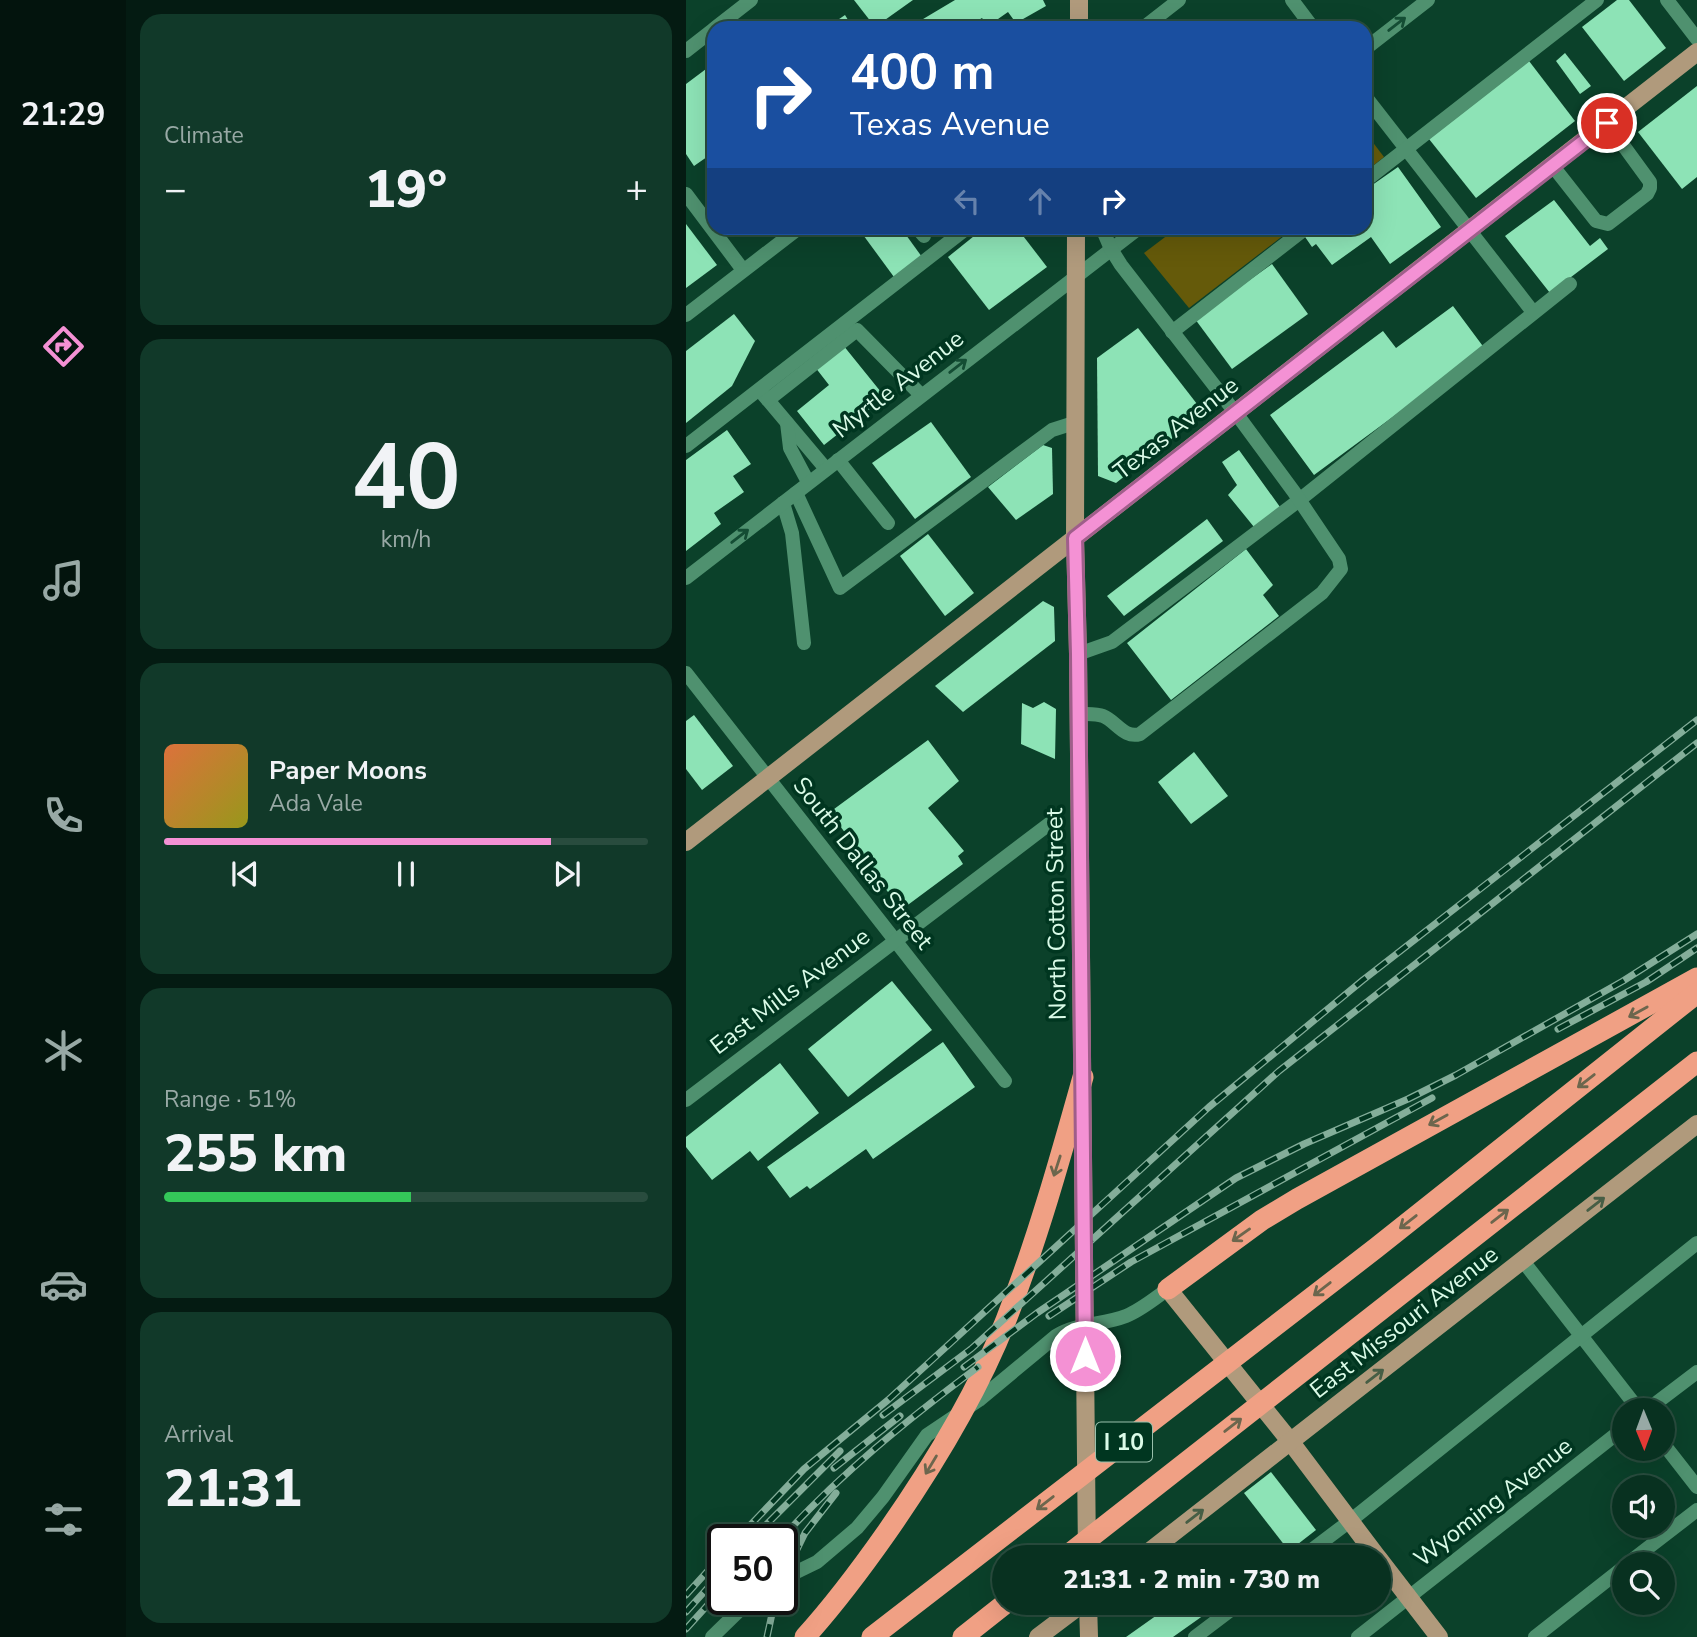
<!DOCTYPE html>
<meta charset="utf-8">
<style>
body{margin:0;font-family:"Nunito Sans",sans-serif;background:#113929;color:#f1f3f6;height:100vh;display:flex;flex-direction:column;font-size:26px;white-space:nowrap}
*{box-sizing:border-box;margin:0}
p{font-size:23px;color:#98a9a5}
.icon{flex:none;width:38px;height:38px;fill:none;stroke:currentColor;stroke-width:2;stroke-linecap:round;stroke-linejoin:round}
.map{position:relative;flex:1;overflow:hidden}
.side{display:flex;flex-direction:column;gap:14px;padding:14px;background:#041b12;width:560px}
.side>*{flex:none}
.guide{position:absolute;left:21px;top:21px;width:665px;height:214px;border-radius:21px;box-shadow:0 7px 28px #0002,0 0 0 2px #294c3e;background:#1a4fa0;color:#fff;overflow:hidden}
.needle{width:46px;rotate:179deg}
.buttons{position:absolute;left:926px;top:1398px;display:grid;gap:14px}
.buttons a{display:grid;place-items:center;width:63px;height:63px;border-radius:50%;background:#083120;box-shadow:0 7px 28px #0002,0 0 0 2px #294c3e;font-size:35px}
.speed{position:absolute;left:21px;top:1524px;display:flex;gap:14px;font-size:35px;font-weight:700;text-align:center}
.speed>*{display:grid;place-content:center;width:91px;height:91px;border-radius:50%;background:#083120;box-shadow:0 7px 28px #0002,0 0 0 2px #294c3e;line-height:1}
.speed .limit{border:4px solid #111;border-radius:10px;background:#fff;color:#111}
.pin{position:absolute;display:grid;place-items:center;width:60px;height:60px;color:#fff;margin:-30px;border:4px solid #fff;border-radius:50%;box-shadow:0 2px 7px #0007}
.me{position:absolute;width:77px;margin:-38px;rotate:0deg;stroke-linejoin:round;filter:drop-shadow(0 0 5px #0008)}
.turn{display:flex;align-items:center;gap:24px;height:147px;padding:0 28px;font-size:32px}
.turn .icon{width:91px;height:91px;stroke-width:2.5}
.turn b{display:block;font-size:49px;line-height:60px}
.lanes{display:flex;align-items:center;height:66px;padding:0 28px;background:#0003;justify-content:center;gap:35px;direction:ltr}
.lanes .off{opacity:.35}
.big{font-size:52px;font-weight:800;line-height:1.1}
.side .widget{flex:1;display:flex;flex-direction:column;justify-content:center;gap:10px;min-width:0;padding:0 24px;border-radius:21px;background:#113929}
.side .dial{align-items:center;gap:0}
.dial b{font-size:91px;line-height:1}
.song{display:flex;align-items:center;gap:21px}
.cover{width:84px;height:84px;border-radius:10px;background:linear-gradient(135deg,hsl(20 70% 55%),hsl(60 70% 35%))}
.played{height:7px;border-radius:4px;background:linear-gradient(90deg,#f491d4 80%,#294c3e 80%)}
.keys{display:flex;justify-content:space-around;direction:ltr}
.heat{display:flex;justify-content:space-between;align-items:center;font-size:38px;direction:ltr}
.charge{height:10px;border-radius:5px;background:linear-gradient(90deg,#34c759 51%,#294c3e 0)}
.trip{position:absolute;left:306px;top:1545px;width:399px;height:70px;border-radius:35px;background:#083120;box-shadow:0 7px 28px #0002,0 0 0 2px #294c3e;font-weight:800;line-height:70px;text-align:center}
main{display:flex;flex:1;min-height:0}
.tab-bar{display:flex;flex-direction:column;width:126px;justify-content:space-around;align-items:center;background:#03140d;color:#98a9a5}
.tab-bar .icon{width:49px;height:49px}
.tab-bar .on{color:#f491d4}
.tab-bar b{font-size:32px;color:#f1f3f6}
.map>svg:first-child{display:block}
.green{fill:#655a0a}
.building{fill:#8de3b6}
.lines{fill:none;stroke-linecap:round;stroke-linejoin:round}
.minor{stroke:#4f916f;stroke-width:14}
.major{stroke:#b09a7c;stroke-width:18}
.highway{stroke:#f0a084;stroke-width:21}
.rail-casing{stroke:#84ae9a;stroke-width:7}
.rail{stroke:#003620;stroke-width:4.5;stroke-dasharray:13;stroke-linecap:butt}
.oneway{stroke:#144d34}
.oneway2{stroke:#6c664d}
.oneway3{stroke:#465e45}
.route-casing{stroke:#9f5e8a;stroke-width:18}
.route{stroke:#f491d4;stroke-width:12}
.labels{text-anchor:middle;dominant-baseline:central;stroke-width:7;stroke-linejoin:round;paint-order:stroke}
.shield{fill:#003620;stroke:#99c0ac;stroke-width:2}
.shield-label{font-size:23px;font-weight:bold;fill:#dafbe8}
.street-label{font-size:24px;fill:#dafbe8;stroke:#003620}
</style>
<main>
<nav class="tab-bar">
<b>21:29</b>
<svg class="icon on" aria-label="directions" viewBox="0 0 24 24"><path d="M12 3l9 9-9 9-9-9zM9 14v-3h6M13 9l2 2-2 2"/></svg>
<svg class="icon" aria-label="music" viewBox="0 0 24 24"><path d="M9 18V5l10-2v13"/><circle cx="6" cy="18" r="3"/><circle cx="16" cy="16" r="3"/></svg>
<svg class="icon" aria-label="phone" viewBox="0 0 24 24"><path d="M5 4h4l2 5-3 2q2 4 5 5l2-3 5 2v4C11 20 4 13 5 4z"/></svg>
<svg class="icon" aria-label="climate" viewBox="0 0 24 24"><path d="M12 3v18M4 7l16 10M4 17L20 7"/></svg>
<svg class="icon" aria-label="car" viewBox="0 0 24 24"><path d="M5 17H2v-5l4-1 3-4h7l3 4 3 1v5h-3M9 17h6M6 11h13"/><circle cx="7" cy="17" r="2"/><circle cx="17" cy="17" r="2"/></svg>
<svg class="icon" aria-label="filters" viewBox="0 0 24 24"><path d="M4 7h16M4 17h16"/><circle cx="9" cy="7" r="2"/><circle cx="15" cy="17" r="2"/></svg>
</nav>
<section class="side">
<div class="widget"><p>Climate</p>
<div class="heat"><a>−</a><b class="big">19°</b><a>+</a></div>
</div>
<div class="widget dial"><b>40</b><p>km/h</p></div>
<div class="widget">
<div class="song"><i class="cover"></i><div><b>Paper Moons</b><p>Ada Vale</p></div></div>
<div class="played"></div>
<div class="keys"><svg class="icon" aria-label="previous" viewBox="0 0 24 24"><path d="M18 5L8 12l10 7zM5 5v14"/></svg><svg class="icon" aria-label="pause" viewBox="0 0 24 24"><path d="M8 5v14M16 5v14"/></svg><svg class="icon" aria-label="next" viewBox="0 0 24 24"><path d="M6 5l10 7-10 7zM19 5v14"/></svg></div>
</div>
<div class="widget"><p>Range · 51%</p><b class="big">255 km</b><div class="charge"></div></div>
<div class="widget"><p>Arrival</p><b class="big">21:31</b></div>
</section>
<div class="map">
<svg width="1011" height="1637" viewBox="0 0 1011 1637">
<rect width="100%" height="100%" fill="#0b412a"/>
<g class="green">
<polygon points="679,132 698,157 679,172"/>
<polygon points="491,228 607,228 503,308 458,253"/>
</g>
<g class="building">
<polygon points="168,0 227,0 189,27"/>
<polygon points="269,0 357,0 360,6 330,23 322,12 302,26 296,18 279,28 222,28"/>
<polygon points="931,0 943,0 980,48 938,81 896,27"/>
<polygon points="159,15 167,28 140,28"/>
<polygon points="879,53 905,86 894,94 870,61"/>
<polygon points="28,57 28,152 8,166 0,154 0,84 24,66 21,61"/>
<polygon points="843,61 889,121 790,198 743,139"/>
<polygon points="1011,86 1011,177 996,189 952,132"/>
<polygon points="712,167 755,227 704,264 685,237 646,265 630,244 626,247 617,234 627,228 679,228 679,190"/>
<polygon points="868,200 904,246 914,238 922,249 864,293 819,236"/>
<polygon points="0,224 31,265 0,288"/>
<polygon points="172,228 215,228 236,257 208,277"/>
<polygon points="298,228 331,228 361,267 303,310 262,257"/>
<polygon points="586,264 622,314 546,369 509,319"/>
<polygon points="767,306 799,349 628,475 584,415 697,331 710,348"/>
<polygon points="48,314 69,341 46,386 0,423 0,351"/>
<polygon points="452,328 518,413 430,483 412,476 411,358"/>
<polygon points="157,345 199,397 138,445 111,411 143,385 129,367"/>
<polygon points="245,422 285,477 229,519 186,463"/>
<polygon points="41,430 65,464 47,476 58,492 28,513 35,524 0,551 0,460"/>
<polygon points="357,445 366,448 367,494 330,520 302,487"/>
<polygon points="553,450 594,507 568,527 542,495 551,485 536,462"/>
<polygon points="521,519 537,541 438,616 421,596"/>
<polygon points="242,534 288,593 259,616 214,556"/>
<polygon points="560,549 587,585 577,595 593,616 485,700 441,643"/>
<polygon points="357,601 368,607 369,641 277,712 249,686"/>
<polygon points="358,702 370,709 369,759 335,744 336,703 347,708"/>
<polygon points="8,715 47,766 16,790 0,769 0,721"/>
<polygon points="242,740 273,781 242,808 278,851 272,856 277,864 215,910 144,812"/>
<polygon points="508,752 542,796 505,824 472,782"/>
<polygon points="206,981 246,1030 162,1097 122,1049"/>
<polygon points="257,1042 289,1087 187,1159 180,1149 124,1189 121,1186 104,1198 81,1167"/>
<polygon points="94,1063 133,1113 72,1161 64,1151 26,1180 0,1147 0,1137"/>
<polygon points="585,1472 630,1530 603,1551 558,1493"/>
<polygon points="488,1603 535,1603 487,1637 440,1637"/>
</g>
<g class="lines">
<g class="minor">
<polyline points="606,0 627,28"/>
<polyline points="981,0 1011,39"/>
<polyline points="29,28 65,0"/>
<polyline points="457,28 493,0"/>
<polyline points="679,49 742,0"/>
<polyline points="0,51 28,29"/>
<polyline points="679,96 847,312"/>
<polyline points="866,165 910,221 922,224 961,194 964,188 964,182 921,123"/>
<polyline points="679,181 911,0"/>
<polyline points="0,194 57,270"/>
<polyline points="231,228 238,236"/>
<polyline points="0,315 113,228"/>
<polyline points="486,332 620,228"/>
<polyline points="76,393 140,469"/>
<polyline points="82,400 171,330 235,395"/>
<polyline points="101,423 104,448 122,482"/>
<polyline points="0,446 281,228"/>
<polyline points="152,460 202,523"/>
<polyline points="110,493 154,588 366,430 388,423"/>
<polyline points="97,503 106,533 118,643"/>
<polyline points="0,578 453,228"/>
<polyline points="392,654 426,642 612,501 884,284"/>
<polyline points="0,673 319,1081"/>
<path d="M393 714C400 714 410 713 417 716 430 721 438 739 454 734L636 593 655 569 653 559 608 492 555 420 435 265 425 249 416 228"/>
<polyline points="0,1100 371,818"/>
<polyline points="837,1261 953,1410"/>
<polyline points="961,1410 1011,1372"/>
<polyline points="976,1442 1011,1487"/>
<polyline points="615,1558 664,1521 1011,1243"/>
<polyline points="941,1564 1011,1510"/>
<path d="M96 1579 131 1562 171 1528 197 1497 241 1435 293 1400 370 1336C391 1323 417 1325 440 1316 455 1310 468 1299 482 1289"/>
<polyline points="26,1637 64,1600"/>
<polyline points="509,1637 554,1603"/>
<polyline points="672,1637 938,1428"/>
<polyline points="849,1637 938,1567"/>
</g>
<g class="major">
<polyline points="393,0 393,28"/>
<polyline points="390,228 389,538 392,654 401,1558"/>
<polyline points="0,842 1011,52"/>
<polyline points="482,1289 604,1441 692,1558"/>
<polyline points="455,1558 1011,1124"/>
<polyline points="693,1559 753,1637"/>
<polyline points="402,1603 403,1637"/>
<polyline points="352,1637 397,1603"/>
</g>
<g class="highway">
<polyline points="482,1289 576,1220 611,1199 1011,978"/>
<polyline points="378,1558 1011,1062"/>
<path d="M119 1637C149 1604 175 1569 201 1532 247 1466 290 1396 320 1320 351 1241 374 1159 397 1077"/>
<polyline points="186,1637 690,1248 1011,993"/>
<polyline points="277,1637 320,1603"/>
</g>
<g class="rail-casing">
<g id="rail">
<polyline points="872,1029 960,982 1011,948"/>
<polyline points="363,1316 445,1262 746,1098"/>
<polyline points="278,1367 351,1313 550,1178 618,1144 722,1099 770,1075 937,981 1011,934"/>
<polyline points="197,1415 285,1349 593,1071 1011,743"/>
<polyline points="148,1468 214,1416"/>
<polyline points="50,1540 118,1469 202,1400 523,1107 677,980 1011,720"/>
<polyline points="65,1540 154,1451"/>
<path d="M94 1540C153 1475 222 1419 292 1367"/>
<polyline points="96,1580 119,1533 150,1493"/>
<polyline points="0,1595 37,1554"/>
<polyline points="0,1612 37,1571"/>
<polyline points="0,1629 37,1588"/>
<polyline points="81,1637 89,1600"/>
</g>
</g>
<use href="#rail" class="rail"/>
</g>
<defs><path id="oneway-shaft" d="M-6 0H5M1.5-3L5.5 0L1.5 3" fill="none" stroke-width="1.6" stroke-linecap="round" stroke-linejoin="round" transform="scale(1.75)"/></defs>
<g class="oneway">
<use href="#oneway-shaft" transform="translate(711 24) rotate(-38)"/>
<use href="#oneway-shaft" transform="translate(272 366) rotate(-38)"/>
<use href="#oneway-shaft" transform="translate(54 536) rotate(-38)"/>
</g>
<g class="oneway2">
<use href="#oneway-shaft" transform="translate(952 1012) rotate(151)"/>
<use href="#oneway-shaft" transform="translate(900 1081) rotate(142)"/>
<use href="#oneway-shaft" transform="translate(752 1120) rotate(151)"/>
<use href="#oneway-shaft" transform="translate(371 1166) rotate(108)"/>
<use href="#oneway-shaft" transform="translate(814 1216) rotate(-38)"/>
<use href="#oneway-shaft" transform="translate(722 1222) rotate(142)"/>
<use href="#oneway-shaft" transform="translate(555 1235) rotate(145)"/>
<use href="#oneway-shaft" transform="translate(636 1289) rotate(142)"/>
<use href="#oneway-shaft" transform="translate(547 1425) rotate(-38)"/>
<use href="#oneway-shaft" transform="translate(245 1465) rotate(121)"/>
<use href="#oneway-shaft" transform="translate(359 1503) rotate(142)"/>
</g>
<g class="oneway3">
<use href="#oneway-shaft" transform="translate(910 1204) rotate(-38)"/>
<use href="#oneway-shaft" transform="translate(689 1376) rotate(-38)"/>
<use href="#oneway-shaft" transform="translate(509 1516) rotate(-38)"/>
</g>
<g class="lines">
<g class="route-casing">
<polyline id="route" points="399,1356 392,654 389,538 921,123"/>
</g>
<use href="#route" class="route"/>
</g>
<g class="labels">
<rect class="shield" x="410" y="1422.5" width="56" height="39" rx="5"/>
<g class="shield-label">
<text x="438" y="1442">I 10</text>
</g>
<g class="street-label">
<text transform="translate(212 384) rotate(-38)">Myrtle Avenue</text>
<text transform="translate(490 428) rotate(-38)">Texas Avenue</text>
<text transform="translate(177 863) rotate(52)">South Dallas Street</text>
<text transform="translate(370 914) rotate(-91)">North Cotton Street</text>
<text transform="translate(104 991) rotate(-37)">East Mills Avenue</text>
<text transform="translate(718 1322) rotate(-38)">East Missouri Avenue</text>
<text transform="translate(807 1502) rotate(-38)">Wyoming Avenue</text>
</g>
</g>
</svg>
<div class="buttons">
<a><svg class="needle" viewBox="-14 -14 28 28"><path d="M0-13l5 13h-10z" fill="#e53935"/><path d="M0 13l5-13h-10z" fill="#98a9a5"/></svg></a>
<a><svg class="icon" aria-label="sound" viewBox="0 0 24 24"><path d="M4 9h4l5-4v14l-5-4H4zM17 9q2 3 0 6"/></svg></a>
<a><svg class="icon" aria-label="search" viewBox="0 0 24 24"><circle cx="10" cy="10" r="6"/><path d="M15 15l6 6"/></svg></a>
</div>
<div class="speed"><div class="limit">50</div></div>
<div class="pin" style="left:921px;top:123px;background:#d93025"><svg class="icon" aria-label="arrive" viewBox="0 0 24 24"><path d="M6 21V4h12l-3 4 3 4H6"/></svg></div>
<svg class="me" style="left:399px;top:1356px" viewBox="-20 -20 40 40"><circle r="17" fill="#f491d4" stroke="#fff" stroke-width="3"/><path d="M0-11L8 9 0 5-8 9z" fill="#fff"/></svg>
<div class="trip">21:31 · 2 min · 730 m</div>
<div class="guide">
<div class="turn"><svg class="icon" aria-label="right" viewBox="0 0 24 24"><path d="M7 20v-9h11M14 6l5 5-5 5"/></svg><div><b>400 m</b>Texas Avenue</div></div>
<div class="lanes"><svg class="icon off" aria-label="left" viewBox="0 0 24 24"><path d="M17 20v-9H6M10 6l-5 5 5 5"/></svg><svg class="icon off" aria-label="ahead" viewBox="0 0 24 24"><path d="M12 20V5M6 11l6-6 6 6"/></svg><svg class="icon" aria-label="right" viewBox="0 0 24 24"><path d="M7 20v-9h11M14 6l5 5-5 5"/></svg></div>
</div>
</div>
</main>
